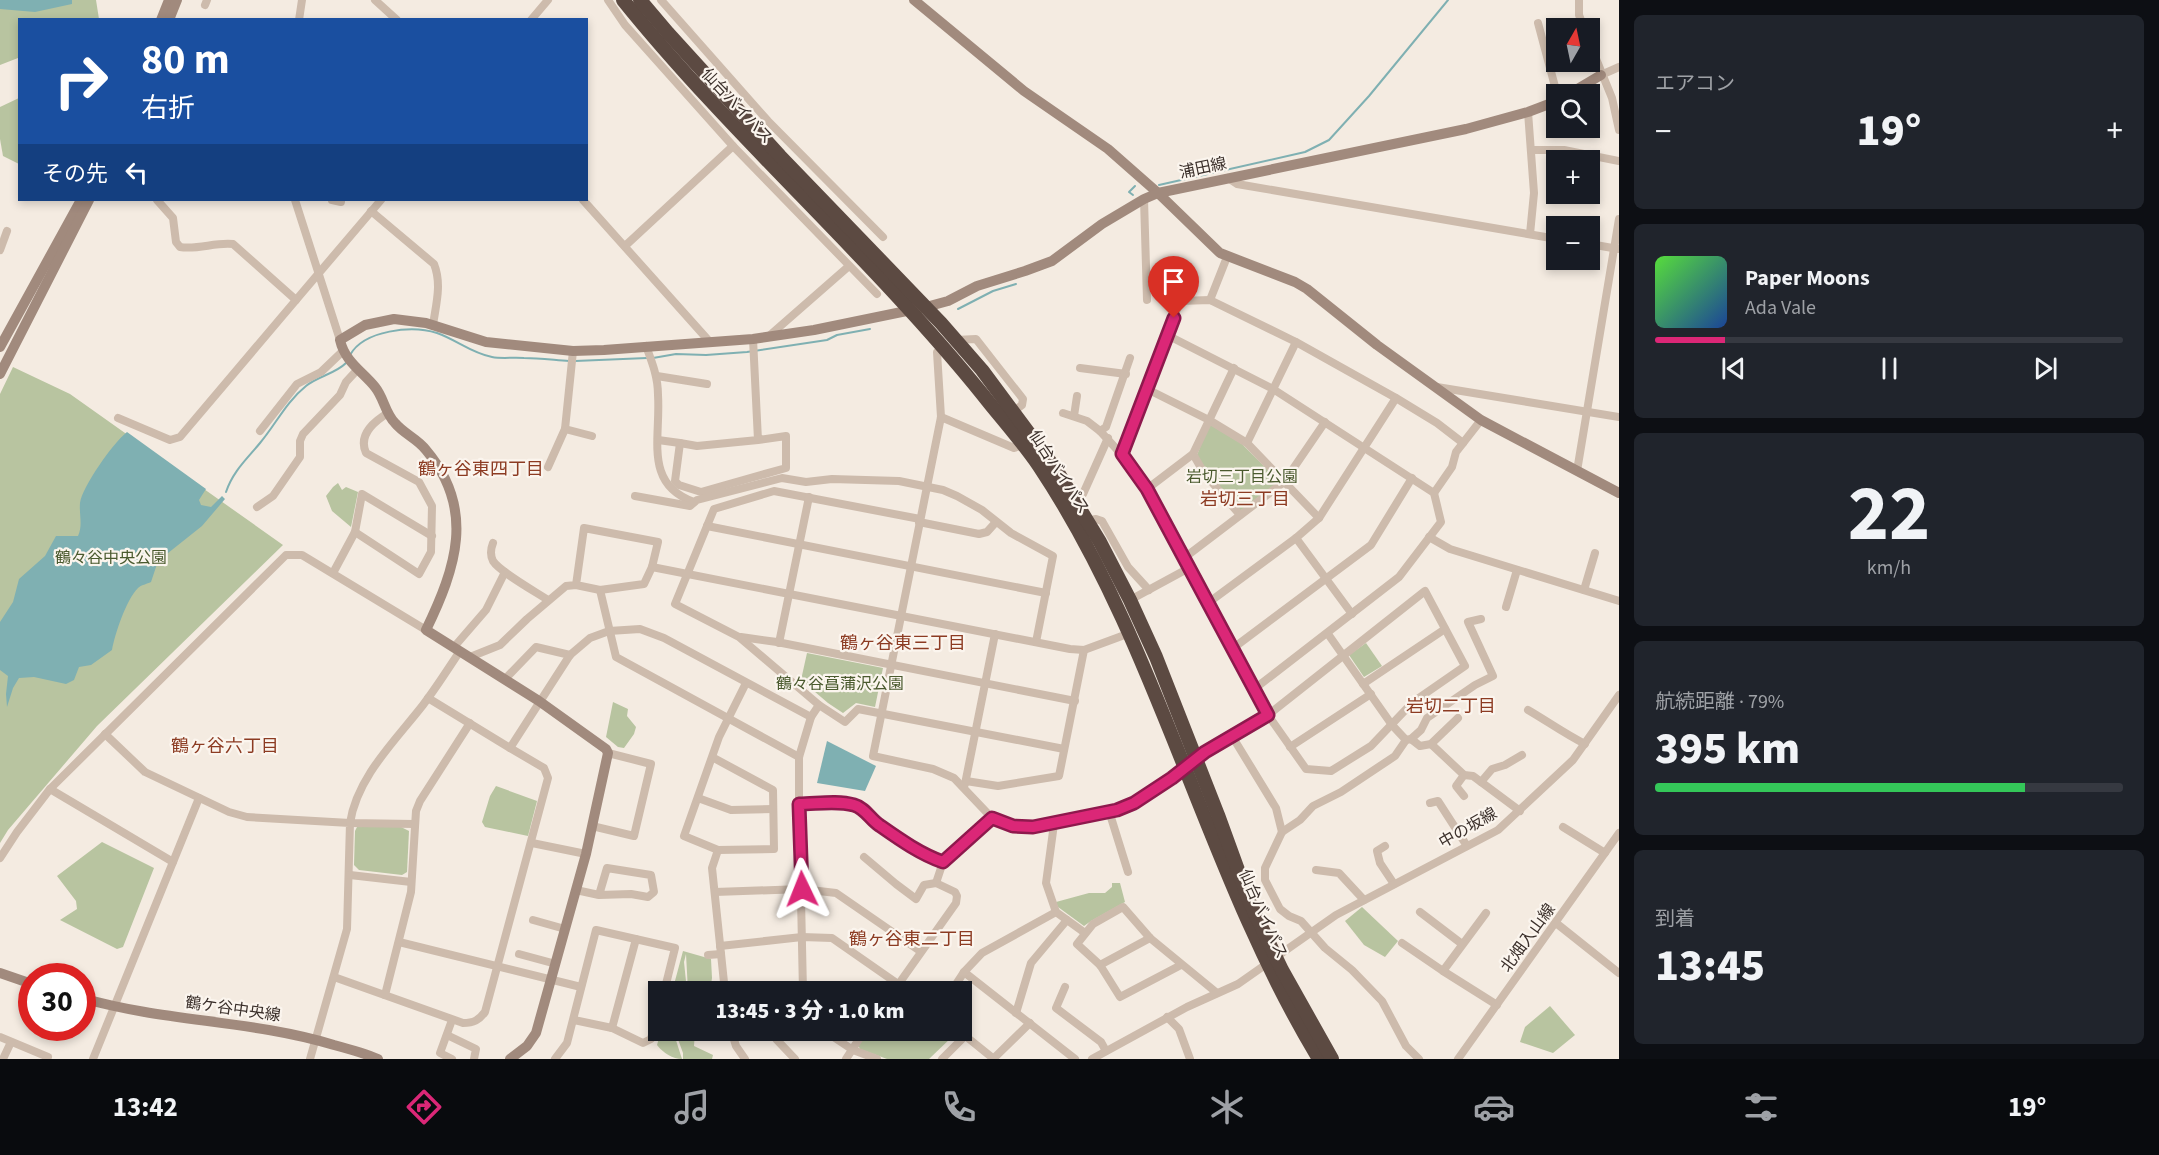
<!DOCTYPE html>
<html lang="ja">
<meta charset="utf-8">
<style>
body{margin:0;font-family:"Source Sans 3","Noto Sans JP",sans-serif;background:#20242c;color:#f1f3f6;height:100vh;display:flex;flex-direction:column;font-size:22px;white-space:nowrap}
*{box-sizing:border-box;margin:0}
p{font-size:20px;color:#9ea1a6}
.icon{flex:none;width:33px;height:33px;fill:none;stroke:currentColor;stroke-width:2;stroke-linecap:round;stroke-linejoin:round}
.map{position:relative;flex:1;overflow:hidden}
.side{display:flex;flex-direction:column;gap:15px;padding:15px;background:#0d0f14;width:540px}
.side>*{flex:none}
.top-card{position:absolute;left:18px;top:18px;width:570px;height:183px;border-radius:0px;box-shadow:0 3px 9px #0003;background:#1a4fa0;color:#fff;overflow:hidden}
.needle{width:39px;rotate:9deg}
.controls{position:absolute;left:1546px;top:18px;display:grid;gap:12px}
.controls a{display:grid;place-items:center;width:54px;height:54px;border-radius:0px;background:#171b24;box-shadow:0 3px 9px #0003;font-size:30px}
.speed{position:absolute;left:18px;top:963px;display:flex;gap:12px;font-size:30px;font-weight:700;text-align:center}
.speed>*{display:grid;place-content:center;width:78px;height:78px;border-radius:50%;background:#171b24;box-shadow:0 3px 9px #0003;line-height:1}
.speed .limit{border:9px solid #d22;background:#fff;color:#111}
.pin{position:absolute;display:grid;place-items:center;width:51px;height:51px;color:#fff;margin:-62px -26px;border-radius:50% 50% 50% 0;rotate:-45deg;box-shadow:0 0 6px #0007}
.pin .icon{rotate:45deg}
.me{position:absolute;width:66px;margin:-33px;rotate:358deg;stroke-linejoin:round;filter:drop-shadow(0 0 4px #0008)}
.turn{display:flex;align-items:center;gap:21px;height:126px;padding:0 24px;font-size:27px}
.turn .icon{width:78px;height:78px;stroke-width:2.5}
.turn b{display:block;font-size:42px;line-height:51px}
.then{display:flex;align-items:center;height:57px;padding:0 24px;background:#0003;gap:12px;font-size:22px}
.big{font-size:45px;font-weight:800;line-height:1.1}
.side .widget{flex:1;display:flex;flex-direction:column;justify-content:center;gap:9px;min-width:0;padding:0 21px;border-radius:9px;background:#20242c}
.side .dial{align-items:center;gap:0}
.dial b{font-size:78px;line-height:1}
.song{display:flex;align-items:center;gap:18px}
.cover{width:72px;height:72px;border-radius:9px;background:linear-gradient(135deg,hsl(110 70% 55%),hsl(220 70% 35%))}
.played{height:6px;border-radius:3px;background:linear-gradient(90deg,#db2777 15%,#363941 15%)}
.keys{display:flex;justify-content:space-around;direction:ltr}
.heat{display:flex;justify-content:space-between;align-items:center;font-size:33px;direction:ltr}
.charge{height:9px;border-radius:4px;background:linear-gradient(90deg,#34c759 79%,#363941 0)}
.trip{position:absolute;left:648px;top:981px;width:324px;height:60px;border-radius:0px;background:#171b24;box-shadow:0 3px 9px #0003;font-weight:800;line-height:60px;text-align:center}
.menu{display:flex;height:96px;justify-content:space-around;align-items:center;background:#090b0e;color:#9ea1a6}
.menu .icon{width:42px;height:42px}
.menu .on{color:#db2777}
.menu b{font-size:27px;color:#f1f3f6}
main{display:flex;flex:1;min-height:0}
.map>svg:first-child{display:block}
.green{fill:#b8c4a0}
.water{fill:#7fb0b2}
.lines{fill:none;stroke-linecap:round;stroke-linejoin:round}
.stream{stroke:#7fb0b2;stroke-width:2}
.street{stroke:#cdbbac;stroke-width:8}
.secondary{stroke:#a18a7d;stroke-width:10}
.highway{stroke:#5c4a42;stroke-width:14}
.route-casing{stroke:#8e194d;stroke-width:15}
.route{stroke:#db2777;stroke-width:10}
.labels{text-anchor:middle;dominant-baseline:central;stroke-width:4.5;stroke-linejoin:round;paint-order:stroke}
.street-label{font-size:16px;fill:#3b302b;stroke:#fbf5ee}
.park-label{font-size:16px;fill:#4a5a2e;stroke:#fbf5ee}
.neighbourhood-label{font-size:18px;fill:#8c3b22;stroke:#fbf5ee}
</style>
<main>
<div class="map">
<svg width="1619" height="1059" viewBox="0 0 1619 1059">
<rect width="100%" height="100%" fill="#f4ebe1"/>
<g class="green">
<polygon points="0,0 96,0 99,19 20,20 19,60 18,58 0,65"/>
<polygon points="19,98 19,164 3,156 0,139 0,107"/>
<polygon points="13,367 70,394 283,545 97,726 8,830 0,843 0,394"/>
<polygon points="1211,425 1242,444 1275,477 1277,483 1240,511 1206,470 1197,455 1208,427"/>
<polygon points="338,483 342,490 346,487 358,492 351,527 332,511 326,496 333,487"/>
<polygon points="1366,643 1382,666 1364,677 1349,655"/>
<polygon points="807,653 883,668 875,707 856,703 843,713 828,703 801,680"/>
<polygon points="613,702 628,709 627,716 636,727 634,734 624,748 618,747 606,737"/>
<polygon points="496,786 537,801 528,836 485,827 482,822 490,796"/>
<polygon points="357,827 401,827 409,831 407,872 402,875 359,870 354,865 355,831"/>
<polygon points="102,842 154,868 123,947 117,949 60,920 77,909 76,901 57,876"/>
<polygon points="1112,883 1120,883 1125,902 1091,921 1084,926 1058,907 1056,902 1089,893 1105,893 1112,887"/>
<polygon points="1362,907 1398,941 1385,957 1364,945 1345,921"/>
<polygon points="683,951 711,959 712,978 710,991 688,991 686,954 684,962 687,991 672,992"/>
<polygon points="1550,1006 1575,1035 1553,1053 1520,1042 1525,1027"/>
<polygon points="950,1030 955,1034 929,1059 887,1059 860,1049 858,1045 868,1031"/>
<path d="M661 1031H673L682 1059C673 1059 663 1053 657 1045Z"/>
<polygon points="675,1031 695,1031 694,1046 713,1055 712,1059 683,1059 683,1053"/>
</g>
<g class="water">
<polygon points="0,0 72,0 72,4 35,12 0,9"/>
<path d="M127 432 206 489 199 500 201 505 211 507 222 496 225 499 202 526 158 561 151 582C147 584 141 585 138 588 126 600 115 634 112 650L91 665 79 667 74 680 66 684 34 677 19 678 13 688 7 707 6 694 8 676 0 670V622L13 602 19 579 45 556 56 536H78C83 525 79 515 80 503 82 487 113 443 127 432Z"/>
<polygon points="827,741 876,766 865,791 817,783"/>
</g>
<g class="lines">
<g class="stream">
<polyline points="1159,185 1305,152 1329,140 1369,96 1448,0"/>
<polyline points="1133,195 1129,192 1135,186"/>
<polyline points="958,309 993,291 1016,284"/>
<path d="M350 355C364 330 412 325 437 333 457 340 471 353 492 357 502 359 513 357 524 358 539 358 554 360 569 361"/>
<polyline points="653,358 676,354 706,355 747,352 827,340 837,335 870,329"/>
<polyline points="575,361 647,358"/>
<path d="M226 492C233 471 247 459 260 443 276 424 286 402 306 386 318 376 335 374 346 363"/>
</g>
<g class="street">
<polyline points="375,0 397,20"/>
<polyline points="608,0 625,25 733,146 877,294"/>
<polyline points="661,0 768,121 883,237"/>
<polyline points="1579,0 1579,15 1584,28"/>
<polyline points="205,5 207,0"/>
<polyline points="299,20 302,0"/>
<polyline points="531,20 548,0"/>
<polyline points="1538,23 1557,94"/>
<polyline points="1590,44 1612,98 1619,130"/>
<polyline points="1601,75 1619,67"/>
<polyline points="1528,112 1534,193 1530,234"/>
<polyline points="1531,150 1564,150 1619,161"/>
<polyline points="1228,178 1237,184 1557,239"/>
<polyline points="1144,199 1147,300"/>
<path d="M157 200 173 218 176 242 180 247C198 250 215 242 233 244L296 300 381 200"/>
<polyline points="295,200 340,340"/>
<polyline points="332,200 341,202"/>
<polyline points="583,200 709,341"/>
<path d="M371 211 434 264C442 284 436 304 433 325"/>
<polyline points="1590,244 1618,249"/>
<polyline points="625,246 733,146"/>
<polyline points="0,250 7,231"/>
<polyline points="1210,300 1227,257"/>
<polyline points="1167,335 1273,389 1434,493 1441,522 1399,577 1253,690"/>
<polyline points="769,336 849,266"/>
<polyline points="753,339 758,440 697,446 680,443 675,481 679,485 701,492 786,468 786,436 758,440"/>
<polyline points="956,340 976,339 1023,399 1022,405 1014,411"/>
<path d="M646 346C652 362 658 377 658 395 661 437 643 484 694 502"/>
<polyline points="1080,368 1126,374"/>
<polyline points="657,376 707,384"/>
<polyline points="1437,387 1619,417"/>
<polyline points="1147,389 1209,420 1247,443 1319,518"/>
<polyline points="1063,413 1087,421 1100,431 1122,455 1147,489 1253,690 1268,715 1306,769 1331,771 1371,746 1413,702 1465,666 1425,591 1268,715 1205,752 1196,759"/>
<polyline points="1074,416 1077,396"/>
<polyline points="941,417 1014,448 1023,445"/>
<polyline points="118,418 170,440 180,437 296,300"/>
<polyline points="565,429 592,436"/>
<polyline points="260,431 297,384 321,372 343,351"/>
<polyline points="1100,431 1106,427 1130,358"/>
<polyline points="658,440 680,443"/>
<polyline points="1247,443 1296,342"/>
<polyline points="1193,454 1204,473 1240,515"/>
<polyline points="1122,455 1180,301 1210,300 1296,342 1396,398 1437,423 1463,443"/>
<polyline points="548,467 565,429 573,351"/>
<polyline points="1577,471 1619,219"/>
<polyline points="1147,489 1193,454 1234,368"/>
<polyline points="1434,493 1452,467 1456,452 1481,420"/>
<polyline points="635,496 690,506 697,500 782,478 806,482 832,479 899,481 943,490 957,496 982,510 1011,533 1053,556 1036,642"/>
<polyline points="1075,500 1083,494 1108,438"/>
<polyline points="257,507 273,496 300,457 300,441 303,434 340,395 346,382 358,369"/>
<polyline points="920,519 774,491 714,509 675,604 739,637 819,705 845,722 858,709 1064,749"/>
<polyline points="1087,521 1096,519 1102,521 1128,567 1149,590"/>
<polyline points="919,522 979,534 987,532 996,522"/>
<polyline points="707,526 1046,593"/>
<path d="M355 532 419 574 431 552 432 506 419 482 366 453C358 435 373 422 388 413"/>
<polyline points="1429,537 1450,549 1619,601"/>
<polyline points="1296,538 1352,614"/>
<path d="M493 543C491 548 490 555 493 561 500 572 536 592 548 600"/>
<polyline points="1184,558 1284,482 1325,422"/>
<polyline points="652,567 1070,649 1084,650 1130,633"/>
<polyline points="333,573 355,532 362,494 432,536"/>
<polyline points="600,590 616,657 799,757"/>
<polyline points="1584,590 1595,553"/>
<polyline points="1130,600 1189,568"/>
<polyline points="1208,603 1296,538 1319,518 1396,398"/>
<polyline points="1506,607 1517,570"/>
<polyline points="1328,634 1392,725 1406,740"/>
<polyline points="741,637 777,642 1075,701"/>
<polyline points="779,643 809,497"/>
<polyline points="454,647 486,610 505,572"/>
<polyline points="1232,649 1371,545 1412,478"/>
<polyline points="470,657 500,645 527,619 566,586 576,585 600,590 644,584 652,567 658,542 584,528 576,585"/>
<polyline points="505,679 536,647 570,655"/>
<polyline points="1363,684 1445,629"/>
<polyline points="428,698 510,748"/>
<path d="M1528 710C1547 721 1565 734 1585 744"/>
<polyline points="1458,718 1431,744 1420,746 1411,739 1421,730 1427,718 1475,685 1493,676 1468,622 1481,619"/>
<polyline points="105,734 145,772 229,812 247,817 350,823 347,929 310,1059"/>
<polyline points="1232,736 1276,808 1282,832 1265,868 1265,880 1280,909 1289,916 1301,921 1325,948 1352,970 1382,1001 1406,1046 1419,1059"/>
<polyline points="1431,744 1464,775 1473,776 1520,811"/>
<polyline points="1290,747 1371,694"/>
<polyline points="712,757 773,790 774,849 718,850 684,836 719,737 746,683"/>
<polyline points="1464,775 1456,786 1464,796"/>
<polyline points="966,781 998,786 1059,776 1084,650"/>
<polyline points="1481,782 1492,769 1505,765 1522,755"/>
<polyline points="965,784 995,634"/>
<polyline points="50,789 173,862"/>
<polyline points="698,798 731,810 773,809"/>
<polyline points="1430,803 1438,801 1467,846"/>
<path d="M799 804C816 804 837 800 854 805 865 808 870 819 879 825 899 839 920 854 943 862"/>
<polyline points="1109,811 1128,872"/>
<path d="M414 824 350 823C357 777 395 741 423 705 436 688 448 669 460 651"/>
<polyline points="1054,824 1046,883 1056,912 1085,933"/>
<polyline points="592,826 634,836 651,764 608,753"/>
<polyline points="1563,827 1605,853"/>
<polyline points="1282,832 1300,820 1313,806 1341,792 1395,756 1406,740 1411,739"/>
<polyline points="532,843 586,854"/>
<polyline points="1385,846 1377,851 1380,863 1394,884"/>
<polyline points="718,850 712,868 725,992"/>
<polyline points="864,857 896,884 916,899 924,885 936,883"/>
<polyline points="0,858 17,832 50,789 286,555 302,555 426,630"/>
<polyline points="1316,870 1339,873 1364,900"/>
<polyline points="350,875 411,882"/>
<polyline points="576,890 599,895 631,894 648,897 654,892 651,875 607,868 599,895"/>
<polyline points="715,892 802,889 836,893 920,951"/>
<polyline points="1420,912 1462,944"/>
<polyline points="533,920 565,929"/>
<polyline points="1556,923 1619,973"/>
<polyline points="399,942 581,987"/>
<polyline points="1402,943 1443,971 1497,1005"/>
<polyline points="720,946 802,937 832,938 898,984"/>
<polyline points="519,954 556,964"/>
<polyline points="708,955 721,954"/>
<polyline points="1100,965 1150,938"/>
<polyline points="1181,965 1120,997 1100,965 1077,944 1093,924 1123,907 1150,938 1217,993"/>
<polyline points="1443,971 1486,913"/>
<polyline points="964,972 1075,1059"/>
<path d="M334 977 463 1023C474 1023 479 1020 485 1012L548 778 544 768 510 748 570 655 590 638 609 631 640 629 664 638 811 717"/>
<polyline points="1065,987 1056,1008 1101,1042 1106,1051"/>
<path d="M725 989C752 988 815 980 838 992"/>
<polyline points="803,992 799,804 799,757 811,717 819,705"/>
<polyline points="893,992 956,903 957,896 955,892 936,883 943,862 992,818 954,778 933,769 873,756 941,417 937,352 944,347"/>
<polyline points="951,992 964,972 982,953 1056,912"/>
<polyline points="385,995 411,892 416,811 420,801 470,723"/>
<polyline points="1016,1013 1031,963 1067,920"/>
<polyline points="1167,1017 1179,1029 1190,1059"/>
<polyline points="574,1020 612,1028 643,1043 651,1039 658,1011"/>
<polyline points="612,1028 636,939"/>
<polyline points="731,1030 736,1046 745,1059"/>
<polyline points="772,1030 776,1039 795,1059"/>
<polyline points="823,1030 853,1050 877,1059"/>
<polyline points="958,1030 994,1059"/>
<polyline points="447,1035 476,1049 474,1059"/>
<polyline points="0,1037 48,1057 47,1059"/>
<polyline points="3,1059 11,1042"/>
<polyline points="93,1059 199,798"/>
<polyline points="452,1059 440,1053 452,1020"/>
<polyline points="555,1059 567,1043 596,930 675,948 664,992"/>
<polyline points="846,1059 865,1030"/>
<polyline points="942,1059 965,1036"/>
<polyline points="993,1059 1030,1023"/>
<polyline points="1092,1059 1187,1007 1238,984 1336,915 1498,830 1573,760 1619,695"/>
<polyline points="1458,1059 1619,833"/>
</g>
<g class="secondary">
<polyline points="914,0 1024,91 1108,149 1158,193 1220,253 1295,282 1307,289 1377,345 1481,420 1619,493"/>
<polyline points="161,20 169,0"/>
<polyline points="169,20 177,0"/>
<polyline points="1569,94 1601,75"/>
<polyline points="0,347 81,200"/>
<polyline points="0,374 89,200"/>
<polyline points="992,818 1013,826 1033,827 1117,809 1134,803 1190,764"/>
<polyline points="0,973 32,984"/>
<path d="M82 998C165 1022 252 1020 334 1045 349 1049 364 1053 378 1059"/>
<path d="M510 1059 527 1046 536 1033 586 854 608 753 606 749 539 701 426 630C456 568 476 509 426 450 418 439 404 434 395 423 385 413 384 398 375 387 362 371 345 362 340 340L365 325 394 319 426 323 486 342 573 351 604 350 753 339 814 330 926 307 948 301 977 286 1025 271 1052 261 1102 224 1144 199 1158 193 1466 129 1528 112 1557 101"/>
</g>
<g class="highway">
<path d="M623 0C735 139 871 256 983 395 1001 418 1022 441 1039 466 1161 649 1205 871 1319 1059"/>
<polyline points="640,0 668,33 780,156 941,323 982,370 1057,471 1100,542 1130,600 1156,657 1218,815 1250,903 1282,970 1332,1059"/>
</g>
</g>
<g class="lines">
<g class="route-casing">
<path id="route" d="M802 889 799 804C816 804 837 800 854 805 865 808 870 819 879 825 899 839 920 854 943 862L992 818 1013 826 1033 827 1117 810 1134 803 1172 778 1205 752 1268 715 1147 489 1122 454 1174 318"/>
</g>
<use href="#route" class="route"/>
</g>
<g class="labels">
<g class="street-label">
<text transform="translate(737 106) rotate(47)">仙台バイパス</text>
<text transform="translate(1203 168) rotate(-12)">浦田線</text>
<text transform="translate(1059 472) rotate(57)">仙台バイパス</text>
<text transform="translate(1468 828) rotate(-30)">中の坂線</text>
<text transform="translate(1263 914) rotate(66)">仙台バイパス</text>
<text transform="translate(1528 938) rotate(-54)">北畑入山線</text>
<text transform="translate(233 1009) rotate(8)">鶴ケ谷中央線</text>
</g>
<g class="park-label">
<text x="1242" y="477">岩切三丁目公園</text>
<text x="111" y="558">鶴々谷中央公園</text>
<text x="840" y="684">鶴々谷菖蒲沢公園</text>
</g>
<g class="neighbourhood-label">
<text x="481" y="469">鶴ヶ谷東四丁目</text>
<text x="1245" y="499">岩切三丁目</text>
<text x="903" y="643">鶴ヶ谷東三丁目</text>
<text x="1451" y="706">岩切二丁目</text>
<text x="225" y="746">鶴ヶ谷六丁目</text>
<text x="912" y="939">鶴ヶ谷東二丁目</text>
</g>
</g>
</svg>
<div class="controls">
<a><svg class="needle" viewBox="-14 -14 28 28"><path d="M0-13l5 13h-10z" fill="#e53935"/><path d="M0 13l5-13h-10z" fill="#9ea1a6"/></svg></a>
<a><svg class="icon" aria-label="search" viewBox="0 0 24 24"><circle cx="10" cy="10" r="6"/><path d="M15 15l6 6"/></svg></a>
<a>+</a>
<a>−</a>
</div>
<div class="speed"><div class="limit">30</div></div>
<div class="pin" style="left:1174px;top:318px;background:#d93025"><svg class="icon" aria-label="arrive" viewBox="0 0 24 24"><path d="M6 21V4h12l-3 4 3 4H6"/></svg></div>
<svg class="me" style="left:802px;top:889px" viewBox="-20 -20 40 40"><path d="M0-17L14 15 0 8-14 15z" fill="#db2777" stroke="#fff" stroke-width="4"/></svg>
<div class="trip">13:45 · 3 分 · 1.0 km</div>
<div class="top-card">
<div class="turn"><svg class="icon" aria-label="right" viewBox="0 0 24 24"><path d="M7 20v-9h11M14 6l5 5-5 5"/></svg><div><b>80 m</b>右折</div></div>
<div class="then">その先<svg class="icon" aria-label="left" viewBox="0 0 24 24"><path d="M17 20v-9H6M10 6l-5 5 5 5"/></svg></div>
</div>
</div>
<section class="side">
<div class="widget"><p>エアコン</p>
<div class="heat"><a>−</a><b class="big">19°</b><a>+</a></div>
</div>
<div class="widget">
<div class="song"><i class="cover"></i><div><b>Paper Moons</b><p>Ada Vale</p></div></div>
<div class="played"></div>
<div class="keys"><svg class="icon" aria-label="previous" viewBox="0 0 24 24"><path d="M18 5L8 12l10 7zM5 5v14"/></svg><svg class="icon" aria-label="pause" viewBox="0 0 24 24"><path d="M8 5v14M16 5v14"/></svg><svg class="icon" aria-label="next" viewBox="0 0 24 24"><path d="M6 5l10 7-10 7zM19 5v14"/></svg></div>
</div>
<div class="widget dial"><b>22</b><p>km/h</p></div>
<div class="widget"><p>航続距離 · 79%</p><b class="big">395 km</b><div class="charge"></div></div>
<div class="widget"><p>到着</p><b class="big">13:45</b></div>
</section>
</main>
<nav class="menu">
<b>13:42</b>
<svg class="icon on" aria-label="directions" viewBox="0 0 24 24"><path d="M12 3l9 9-9 9-9-9zM9 14v-3h6M13 9l2 2-2 2"/></svg>
<svg class="icon" aria-label="music" viewBox="0 0 24 24"><path d="M9 18V5l10-2v13"/><circle cx="6" cy="18" r="3"/><circle cx="16" cy="16" r="3"/></svg>
<svg class="icon" aria-label="phone" viewBox="0 0 24 24"><path d="M5 4h4l2 5-3 2q2 4 5 5l2-3 5 2v4C11 20 4 13 5 4z"/></svg>
<svg class="icon" aria-label="climate" viewBox="0 0 24 24"><path d="M12 3v18M4 7l16 10M4 17L20 7"/></svg>
<svg class="icon" aria-label="car" viewBox="0 0 24 24"><path d="M5 17H2v-5l4-1 3-4h7l3 4 3 1v5h-3M9 17h6M6 11h13"/><circle cx="7" cy="17" r="2"/><circle cx="17" cy="17" r="2"/></svg>
<svg class="icon" aria-label="filters" viewBox="0 0 24 24"><path d="M4 7h16M4 17h16"/><circle cx="9" cy="7" r="2"/><circle cx="15" cy="17" r="2"/></svg>
<b>19°</b>
</nav>
